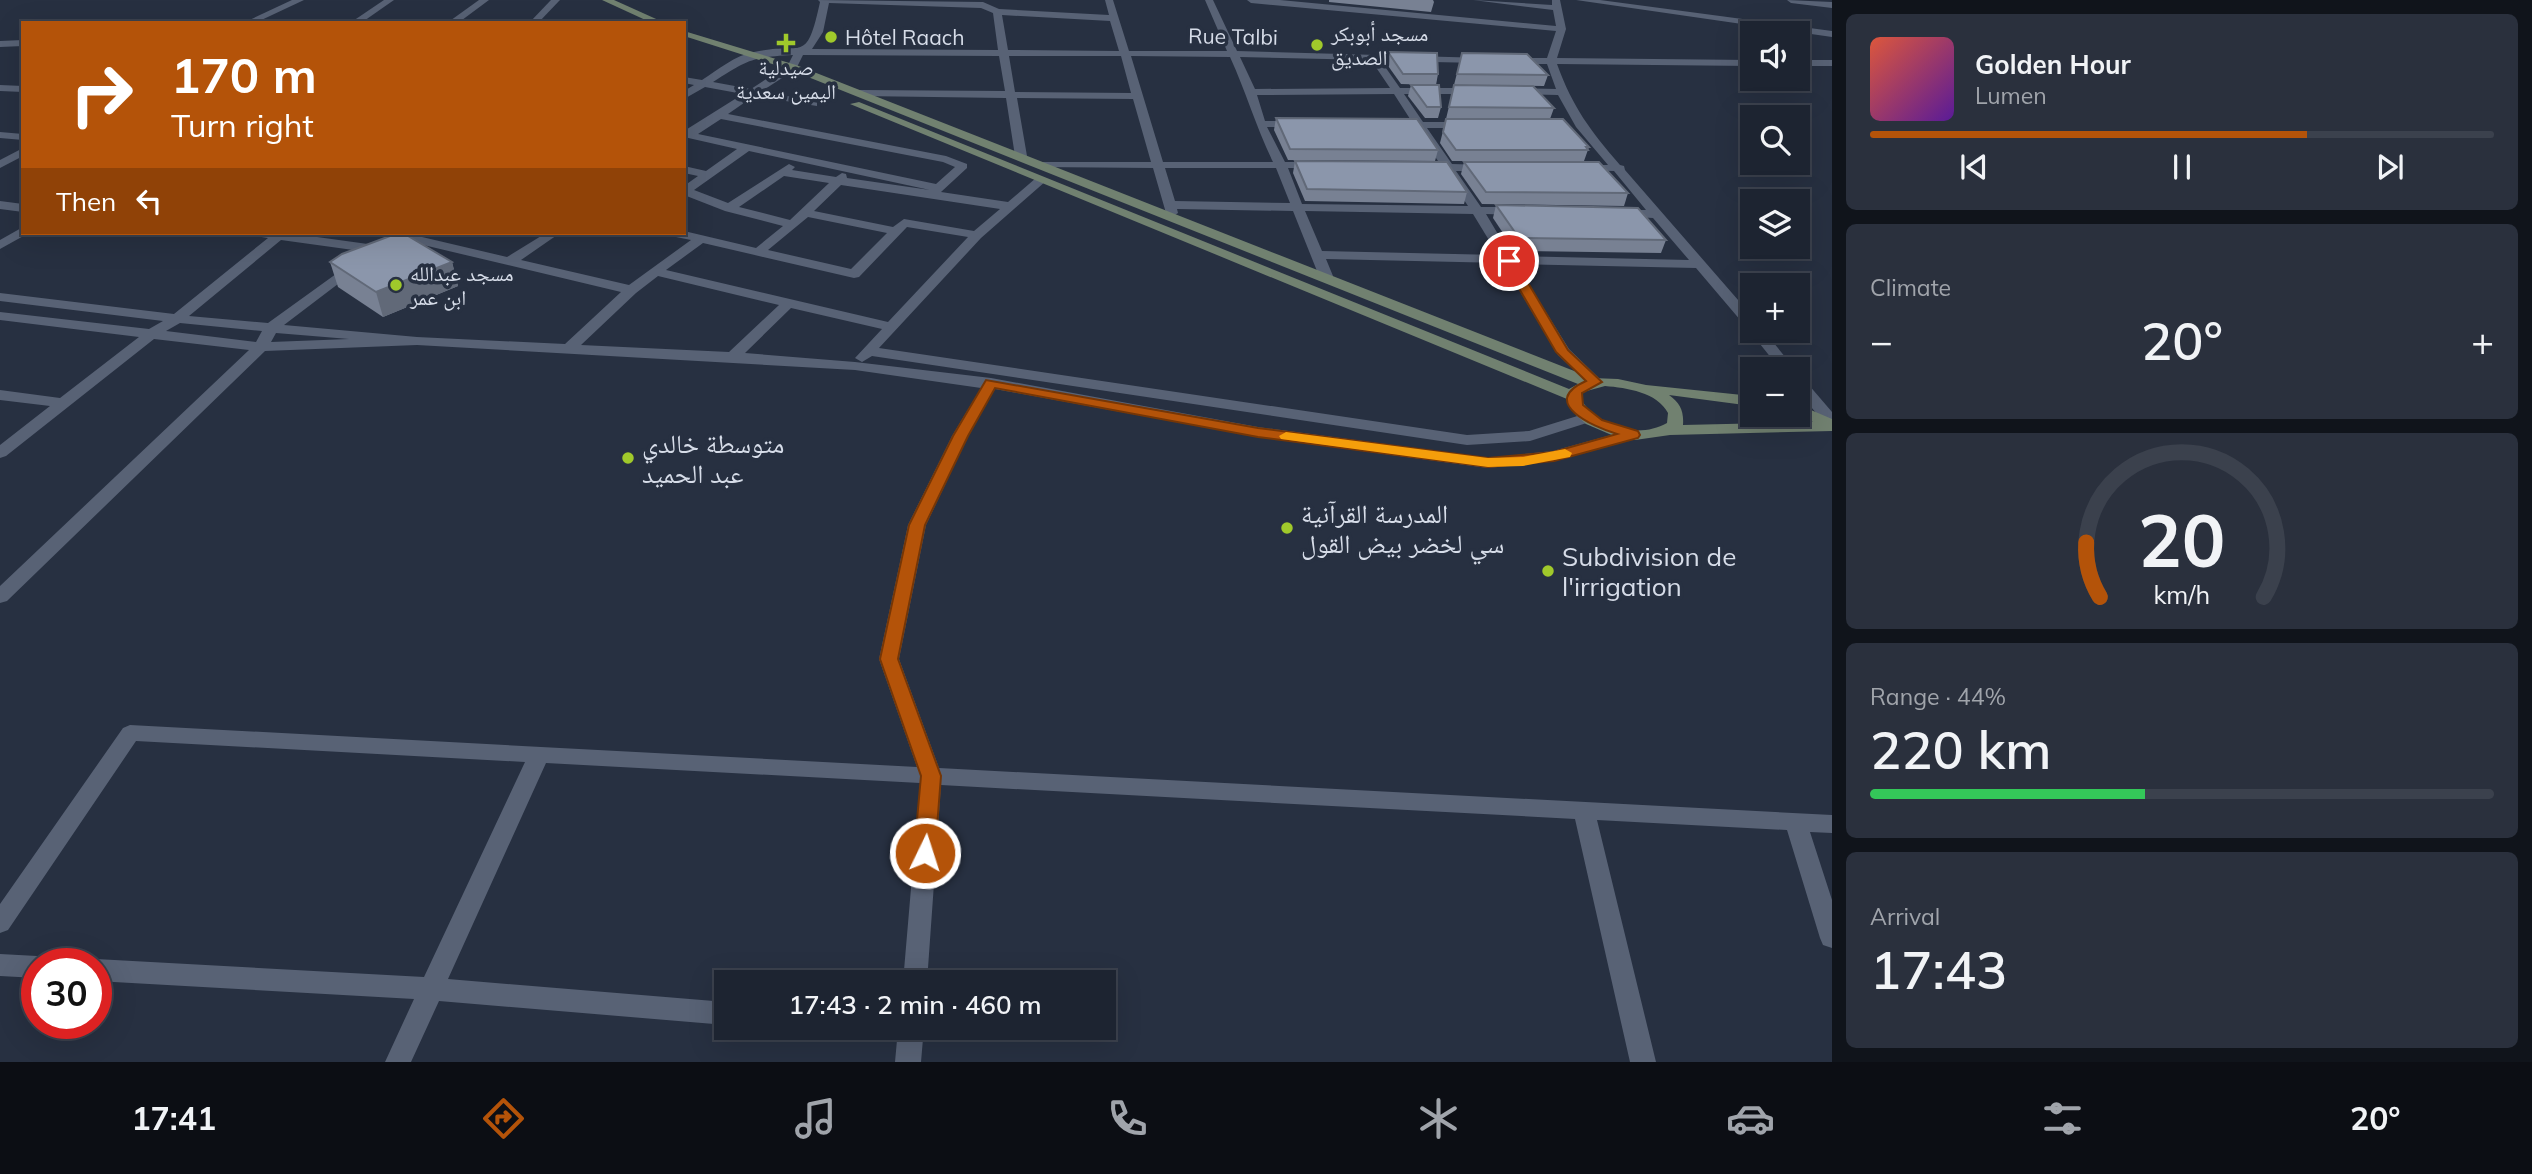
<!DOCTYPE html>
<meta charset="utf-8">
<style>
body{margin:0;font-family:Mulish,"Noto Naskh Arabic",sans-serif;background:#2a303d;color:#f1f3f6;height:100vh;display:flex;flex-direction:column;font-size:26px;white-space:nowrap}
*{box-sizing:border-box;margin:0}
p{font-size:23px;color:#a0a4ab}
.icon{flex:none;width:38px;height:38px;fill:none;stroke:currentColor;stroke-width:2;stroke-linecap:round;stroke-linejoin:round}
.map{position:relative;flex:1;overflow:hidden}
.side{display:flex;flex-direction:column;gap:14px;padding:14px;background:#10141b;width:700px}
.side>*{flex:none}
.top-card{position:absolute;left:21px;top:21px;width:665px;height:214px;border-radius:0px;box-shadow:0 7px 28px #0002,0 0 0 2px #3b414d;background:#b45309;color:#fff;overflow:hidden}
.buttons{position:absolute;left:1740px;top:21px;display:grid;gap:14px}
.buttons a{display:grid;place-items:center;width:70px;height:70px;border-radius:0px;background:#1d2431;box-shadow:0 7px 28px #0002,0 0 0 2px #3b414d;font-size:35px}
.speed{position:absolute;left:21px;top:948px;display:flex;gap:14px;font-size:35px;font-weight:700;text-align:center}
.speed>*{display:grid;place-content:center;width:91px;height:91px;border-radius:50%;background:#1d2431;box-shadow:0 7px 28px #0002,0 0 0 2px #3b414d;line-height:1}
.speed .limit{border:10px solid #d22;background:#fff;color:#111}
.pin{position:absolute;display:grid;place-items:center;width:60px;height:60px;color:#fff;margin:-30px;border:4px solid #fff;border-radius:50%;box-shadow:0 2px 7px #0007}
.me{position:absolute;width:77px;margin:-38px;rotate:4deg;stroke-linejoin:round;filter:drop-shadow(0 0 5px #0008)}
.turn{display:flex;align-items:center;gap:24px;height:147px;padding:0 35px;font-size:32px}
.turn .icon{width:91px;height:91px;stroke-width:2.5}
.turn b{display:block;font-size:49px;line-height:60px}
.then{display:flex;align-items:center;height:66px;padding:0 35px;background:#0003;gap:14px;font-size:26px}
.big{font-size:52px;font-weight:600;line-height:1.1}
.side .tile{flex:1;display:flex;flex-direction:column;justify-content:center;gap:10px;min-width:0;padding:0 24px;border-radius:10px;background:#2a303d}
.side .dial{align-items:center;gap:0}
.dial svg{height:182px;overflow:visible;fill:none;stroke:#3b414d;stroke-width:7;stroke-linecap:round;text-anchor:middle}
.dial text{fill:#f1f3f6;stroke:none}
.song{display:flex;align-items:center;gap:21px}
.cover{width:84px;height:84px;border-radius:10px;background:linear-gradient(135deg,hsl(10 70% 55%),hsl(270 70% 35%))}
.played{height:7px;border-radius:4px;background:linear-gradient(90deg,#b45309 70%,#3b414d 70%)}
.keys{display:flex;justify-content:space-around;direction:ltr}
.heat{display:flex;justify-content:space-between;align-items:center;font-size:38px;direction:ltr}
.charge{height:10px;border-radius:5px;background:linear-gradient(90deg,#34c759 44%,#3b414d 0)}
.trip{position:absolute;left:714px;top:970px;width:402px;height:70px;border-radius:0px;background:#1d2431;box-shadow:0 7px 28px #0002,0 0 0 2px #3b414d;font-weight:600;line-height:70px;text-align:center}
.tab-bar{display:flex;height:112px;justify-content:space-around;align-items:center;background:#0c0e14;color:#a0a4ab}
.tab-bar .icon{width:49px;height:49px}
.tab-bar .selected{color:#b45309}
.tab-bar b{font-size:32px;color:#f1f3f6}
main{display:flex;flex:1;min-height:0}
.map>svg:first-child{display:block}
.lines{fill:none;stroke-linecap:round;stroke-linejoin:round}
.street{fill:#586275;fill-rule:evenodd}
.secondary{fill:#718170;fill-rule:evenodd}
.wall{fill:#788193}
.shaded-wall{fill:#616978}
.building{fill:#8b96ab;stroke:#616978;stroke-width:2}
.route{fill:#b45309;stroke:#753606;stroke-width:2}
.slow{fill:#f59e0b}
.poi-dot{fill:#a0c92b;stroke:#273041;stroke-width:2.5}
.labels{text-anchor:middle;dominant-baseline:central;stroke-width:7;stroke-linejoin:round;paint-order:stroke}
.far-poi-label{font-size:21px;fill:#d6dce8;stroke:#273041;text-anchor:start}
.far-street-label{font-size:21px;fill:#d6dce8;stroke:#273041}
.poi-label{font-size:26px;fill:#d6dce8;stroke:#273041;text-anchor:start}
</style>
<main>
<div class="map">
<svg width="1832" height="1062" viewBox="0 0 1832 1062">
<rect width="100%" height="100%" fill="#273041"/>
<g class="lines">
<g class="street">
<polygon points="292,0 304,0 255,23 243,23"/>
<polygon points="384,0 394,0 361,23 350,23"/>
<polygon points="479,0 489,0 458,23 447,23"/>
<polygon points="551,0 560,0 538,23 529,23"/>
<path d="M818 0 983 2 999 9 1109 15 1105 0H1113L1129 51H1227L1205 0H1213L1237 51 1485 58 1487 60 1482 63 1381 61 1400 88H1475L1480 91 1475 94H1404L1423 122H1466L1471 125 1466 128H1427L1452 164 1486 165 1492 168 1486 171H1456L1481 207H1516L1522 211 1516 215 1486 214 1511 256 1689 260 1653 218 1617 216V210H1646L1614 171 1577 170V166L1581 165H1608L1576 127 1558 95 1517 94 1512 91 1517 88 1556 89 1547 64H1510L1505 61 1510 58H1547L1556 31 1251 3 1247 0H1280L1556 26 1553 10 1473 0 1552 5V0H1560L1566 29 1557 58 1752 60V66L1557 64C1573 108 1590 130 1620 165L1624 166 1625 170 1752 316V331H1764L1795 369H1780L1752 334 1751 329 1747 328 1696 268 1516 264 1569 349 1603 382 1600 385H1590L1558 355 1503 263 1326 259 1333 276 1326 280 1319 276 1293 211 1177 209 1178 213 1172 217 1166 213 1153 168 1038 167V163L1042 162H1151L1133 99 1017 98 1027 156 1021 159 1015 156 1006 98 860 96 855 93 860 90 1005 91 999 56 803 55 796 69 762 91 817 102V106L754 96 728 114 946 156 967 164V168L941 192 1008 202 1036 178 1046 181 981 238 879 348 1467 435 1529 431 1587 413 1595 418 1593 421 1530 441 1467 445 872 356 862 362 855 358 882 329 791 308 745 353 855 362 991 378 1258 427 1488 458 1553 451 1633 429 1639 431 1641 434 1639 437 1554 461 1488 468 1258 437 995 389 968 436 926 525 899 659 939 768 1832 815V833L1810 832 1832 900V948L1823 945 1820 938 1787 830 1597 820 1656 1062H1630L1575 819 941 785 927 982H903L920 783 546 763 448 979 726 1002V1025L439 1001 411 1062H385L414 999 96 981V964H86L96 959 424 977 525 762 136 741 8 930 0 933V904L123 728 130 725 917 767 879 659 908 525 952 436 981 388 855 370 417 345 265 351 7 601 0 603V586L249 350 154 339 6 456 0 458V445L50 406 0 400V390L60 398 139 337 0 320V312L149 329 163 321 0 301V293L174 314 268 238 255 236 253 233H288L375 245 381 249 375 253 281 240 189 316 268 323 354 261 359 262V268L284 325 417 337 565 344 621 292 394 238 388 234 405 233 507 257 546 233H560L521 260 629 285 691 240 671 236 669 233 684 231 756 248 783 226 725 211 684 195V186L698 176 684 173V166L706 171 737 149 684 137V131L743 94 705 87 684 99V91L694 85 684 83V77L702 80C718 70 735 55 754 52 804 41 806 66 820 2ZM829 3 981 8 993 13 998 50 812 49 823 32ZM1002 15 1110 21 1119 51 1008 50ZM793 55 788 65 751 89 713 82C748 60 751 57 793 55ZM1009 56H1121L1131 93 1015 92ZM1131 56 1230 57C1246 92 1256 127 1273 162H1163ZM1240 57 1371 60 1390 88 1255 89ZM1394 94 1412 122 1405 125 1416 128 1440 164H1427L1421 167 1427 170 1445 171 1468 206 1302 204 1288 168H1318L1324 165 1318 162H1285L1267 127H1298L1303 124 1298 121H1265L1257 95ZM721 119 943 162 955 167 936 184 698 134ZM749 151 930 190 847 178 846 174 842 173 836 177 792 170 795 167 789 164 728 203 694 190ZM1165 168H1276L1290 203 1175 201ZM784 176 829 183 790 220 739 207ZM841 185 1000 209 974 231 904 219 893 227 814 211ZM1305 211 1473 214 1498 255 1322 251ZM808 217 887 233 851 269 768 250ZM907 227 968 237 888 322 666 270 703 243 854 278 859 277ZM658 276 779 305 729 352 581 345 636 293ZM180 323 262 331 256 342 166 331ZM276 333 349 339 271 342Z"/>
<polygon points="1576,0 1600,0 1832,31 1832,37"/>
<polygon points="1787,0 1832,2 1832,8 1791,3"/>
<polygon points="23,40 23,46 0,47 0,41"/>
<rect x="1797" y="60" width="35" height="6"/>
<polygon points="0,85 23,86 23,92 0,91"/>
<polygon points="0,132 23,134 23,140 0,138"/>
<polygon points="23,148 23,156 0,168 0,160"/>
<polygon points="0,201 23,204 23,212 0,209"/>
<polygon points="23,227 23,233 27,234 0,249 0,240"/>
<polygon points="1797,376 1802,377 1832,412 1832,427 1826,425 1797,390"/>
<polygon points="0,954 37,956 46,959 48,964 37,964 37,978 0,976"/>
<polygon points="870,1027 924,1027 921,1062 895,1062 897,1040 874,1035"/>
</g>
<g class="secondary">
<polygon points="602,0 614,0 665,23 652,23"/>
<path d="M684 31 796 65 1592 378 1618 379 1646 385 1752 396V406L1669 395C1680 403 1684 411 1683 425L1813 422 1797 415V404L1832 419V431L1670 435 1635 440 1614 436 1586 424 1576 415 1567 399 850 104 859 102 1569 389 1578 384 788 69 684 36ZM1605 386C1627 388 1657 392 1668 413L1667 423C1639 439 1599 428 1582 401L1583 392Z"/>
</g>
</g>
<g class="wall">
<polygon points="1329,0 1433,0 1434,2 1431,12 1329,2"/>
<polygon points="1388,52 1438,74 1436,85 1401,84 1386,63"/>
<polygon points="1462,53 1548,75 1544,86 1454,85"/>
<polygon points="1411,85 1441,107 1438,118 1425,118 1408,96"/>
<polygon points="1454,85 1554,108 1550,119 1589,147 1584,161 1452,161 1440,143 1446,119 1548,119 1446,119"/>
<polygon points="1276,118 1438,150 1435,161 1288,160 1274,130"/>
<polygon points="1295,161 1467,192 1464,204 1305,201 1293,173"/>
<polygon points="1464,162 1628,193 1624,206 1482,204 1461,174"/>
<polygon points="1496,205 1666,240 1661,253 1515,251 1493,218"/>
<polygon points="330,262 452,262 458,286 383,317 338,287"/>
</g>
<polygon class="shaded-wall" points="452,262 458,286 383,317 376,292"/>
<g class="building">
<polygon points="1388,52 1437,53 1438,74 1403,74"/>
<polygon points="1462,53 1527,54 1548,75 1457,74"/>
<polygon points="1411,85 1439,85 1441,107 1427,107"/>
<polygon points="1454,85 1533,86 1554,108 1449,107"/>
<polygon points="1276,118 1417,119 1438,150 1290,149"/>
<polygon points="1446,119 1563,119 1589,147 1586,147 1588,150 1456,150 1443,132"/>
<polygon points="1295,161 1447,162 1467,192 1307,189"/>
<polygon points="1464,162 1599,162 1628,193 1486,192"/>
<polygon points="1496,205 1638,208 1666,240 1519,238"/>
<polygon points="398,233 403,233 452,262 376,292 330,262 342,254"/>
</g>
<path class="route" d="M1509 257 1515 261 1568 350 1602 382 1582 393 1583 405 1602 420 1638 431 1640 435 1638 438 1554 461 1488 467 1258 437 995 388 968 436 925 525 898 659 941 776 935 853 932 859 925 862 917 859 914 853 921 776 880 659 909 525 953 436 986 380 1258 428 1488 458 1553 452 1617 434C1593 427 1538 402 1586 381L1556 352 1503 261Z"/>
<polygon class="slow" points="1286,432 1488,458 1523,457 1565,449 1572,453 1570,457 1523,466 1488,467 1281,439 1279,436"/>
<g class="poi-dot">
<circle cx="831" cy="37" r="7"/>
<path d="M782.5 32.5h7v7h7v7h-7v7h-7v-7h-7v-7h7z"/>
<circle cx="1317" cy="45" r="7"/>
<circle cx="396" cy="285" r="7"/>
<circle cx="628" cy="458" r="7"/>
<circle cx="1287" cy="528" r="7"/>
<circle cx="1548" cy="571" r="7"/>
</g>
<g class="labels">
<g class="far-poi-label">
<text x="1331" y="33">مسجد أبوبكر<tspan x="1331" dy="24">الصديق</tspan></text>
<text x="845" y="37">Hôtel Raach</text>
<text x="786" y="67" text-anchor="middle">صيدلية<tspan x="786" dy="24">اليمين سعدية</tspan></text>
<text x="410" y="273">مسجد عبدالله<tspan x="410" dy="24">ابن عمر</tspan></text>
</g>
<g class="far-street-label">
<text transform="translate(1233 36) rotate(1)">Rue Talbi</text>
</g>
<g class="poi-label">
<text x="642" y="443">متوسطة خالدي<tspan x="642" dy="30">عبد الحميد</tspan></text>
<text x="1301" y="513">المدرسة القرآنية<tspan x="1301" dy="30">سي لخضر بيض القول</tspan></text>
<text x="1562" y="556">Subdivision de<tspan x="1562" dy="30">l'irrigation</tspan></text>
</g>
</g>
</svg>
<div class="buttons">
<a><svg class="icon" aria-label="sound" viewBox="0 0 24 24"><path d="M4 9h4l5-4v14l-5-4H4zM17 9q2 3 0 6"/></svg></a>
<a><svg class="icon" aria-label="search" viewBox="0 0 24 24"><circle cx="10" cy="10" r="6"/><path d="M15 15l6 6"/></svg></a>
<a><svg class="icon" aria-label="layers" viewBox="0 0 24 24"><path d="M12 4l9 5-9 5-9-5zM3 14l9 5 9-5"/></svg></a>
<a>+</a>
<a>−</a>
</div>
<div class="speed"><div class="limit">30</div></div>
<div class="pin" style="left:1509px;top:261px;background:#d93025"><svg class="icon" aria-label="arrive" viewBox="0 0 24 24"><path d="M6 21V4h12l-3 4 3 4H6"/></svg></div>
<svg class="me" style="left:925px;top:853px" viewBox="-20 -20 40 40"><circle r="17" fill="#b45309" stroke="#fff" stroke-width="3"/><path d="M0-11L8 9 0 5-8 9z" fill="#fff"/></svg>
<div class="trip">17:43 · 2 min · 460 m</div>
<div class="top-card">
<div class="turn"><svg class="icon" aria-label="right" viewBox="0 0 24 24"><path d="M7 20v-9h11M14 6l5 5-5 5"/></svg><div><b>170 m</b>Turn right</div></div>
<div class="then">Then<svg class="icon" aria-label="left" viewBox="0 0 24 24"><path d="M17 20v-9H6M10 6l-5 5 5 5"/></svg></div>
</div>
</div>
<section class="side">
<div class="tile">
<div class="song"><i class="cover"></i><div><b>Golden Hour</b><p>Lumen</p></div></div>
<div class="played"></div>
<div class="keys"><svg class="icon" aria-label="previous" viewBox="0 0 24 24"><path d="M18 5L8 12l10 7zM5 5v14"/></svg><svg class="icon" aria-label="pause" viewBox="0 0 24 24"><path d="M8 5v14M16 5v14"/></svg><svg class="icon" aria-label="next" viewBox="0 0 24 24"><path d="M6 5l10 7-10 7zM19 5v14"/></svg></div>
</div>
<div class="tile"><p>Climate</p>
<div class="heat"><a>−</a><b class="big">20°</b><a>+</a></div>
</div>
<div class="tile dial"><svg viewBox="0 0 100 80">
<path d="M14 69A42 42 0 1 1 86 69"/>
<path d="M14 69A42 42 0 0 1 8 45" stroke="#b45309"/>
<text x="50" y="56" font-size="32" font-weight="700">20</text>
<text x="50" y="72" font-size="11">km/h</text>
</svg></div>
<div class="tile"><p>Range · 44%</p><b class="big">220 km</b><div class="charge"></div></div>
<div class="tile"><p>Arrival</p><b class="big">17:43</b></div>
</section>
</main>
<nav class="tab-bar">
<b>17:41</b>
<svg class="icon selected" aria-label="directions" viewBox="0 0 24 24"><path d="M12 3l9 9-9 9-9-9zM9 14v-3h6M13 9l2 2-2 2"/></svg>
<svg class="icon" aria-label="music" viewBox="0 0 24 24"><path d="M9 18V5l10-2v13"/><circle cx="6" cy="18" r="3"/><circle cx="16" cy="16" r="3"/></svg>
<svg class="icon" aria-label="phone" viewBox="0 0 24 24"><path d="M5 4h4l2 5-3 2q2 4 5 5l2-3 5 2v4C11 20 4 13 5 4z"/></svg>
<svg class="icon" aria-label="climate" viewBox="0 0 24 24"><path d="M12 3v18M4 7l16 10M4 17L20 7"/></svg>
<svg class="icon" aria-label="car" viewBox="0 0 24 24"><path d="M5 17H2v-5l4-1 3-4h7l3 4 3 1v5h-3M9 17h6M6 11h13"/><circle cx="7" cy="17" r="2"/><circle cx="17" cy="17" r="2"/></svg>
<svg class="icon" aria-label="filters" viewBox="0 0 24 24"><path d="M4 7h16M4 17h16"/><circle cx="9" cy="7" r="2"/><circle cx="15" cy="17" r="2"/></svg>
<b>20°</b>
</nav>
